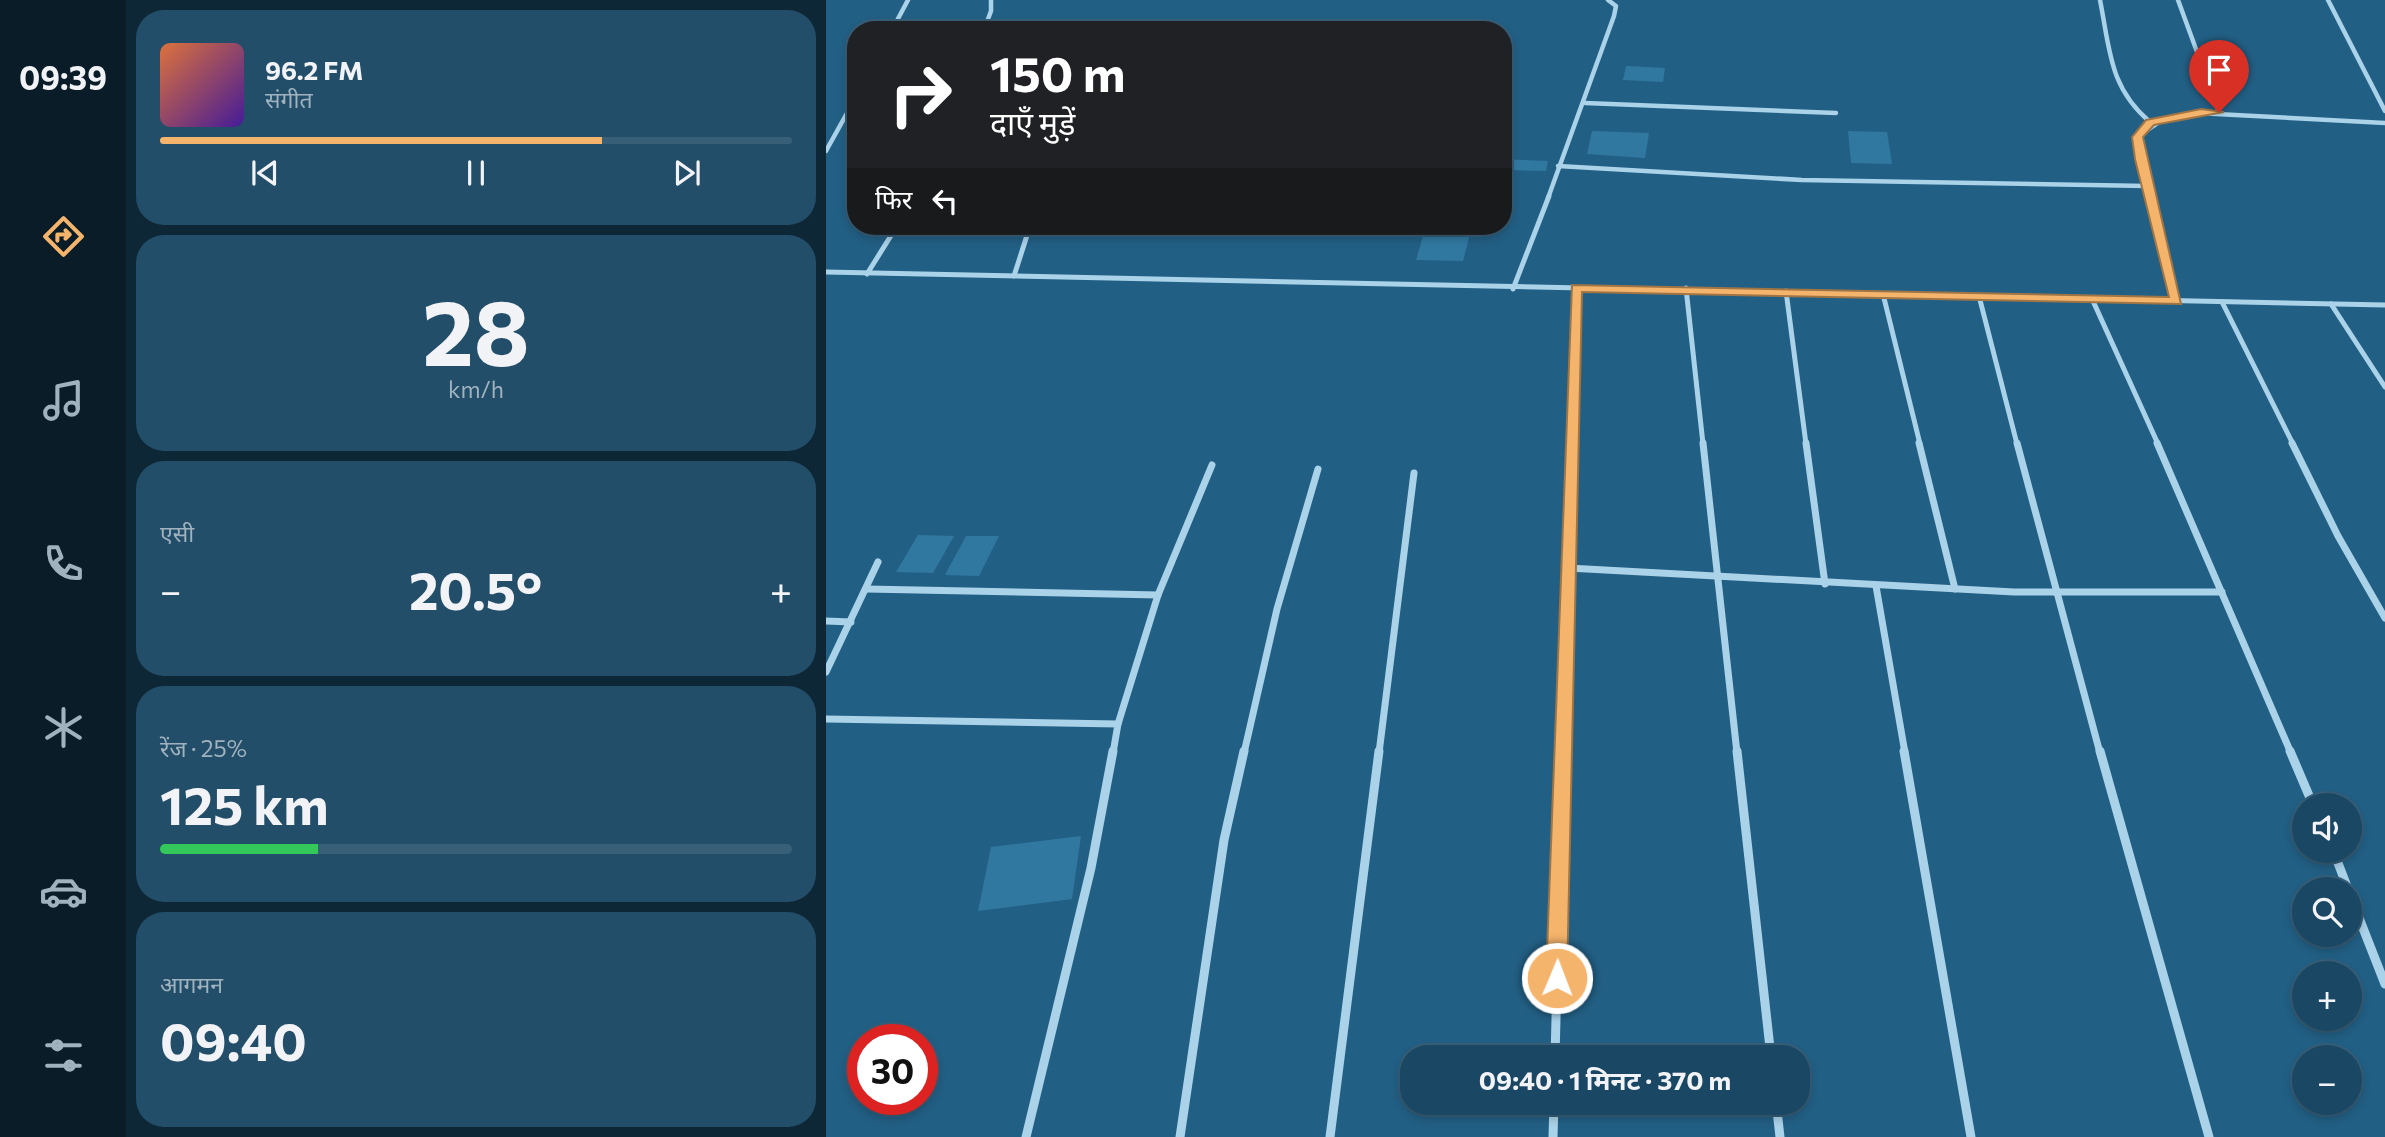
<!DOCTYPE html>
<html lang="hi">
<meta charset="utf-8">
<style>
body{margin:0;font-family:Commissioner,"Noto Sans Devanagari",sans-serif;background:#234e69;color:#f1f3f6;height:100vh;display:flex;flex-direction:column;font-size:26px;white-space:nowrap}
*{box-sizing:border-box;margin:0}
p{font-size:23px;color:#9fb2be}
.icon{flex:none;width:38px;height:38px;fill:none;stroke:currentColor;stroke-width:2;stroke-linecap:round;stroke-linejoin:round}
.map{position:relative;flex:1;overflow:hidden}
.panel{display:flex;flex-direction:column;gap:10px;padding:10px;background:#0e2736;width:700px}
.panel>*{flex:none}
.guide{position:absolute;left:21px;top:21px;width:665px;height:214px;border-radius:28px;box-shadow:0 4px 10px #0003,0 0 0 2px #385f78;background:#202124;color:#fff;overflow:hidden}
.fabs{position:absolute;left:1466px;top:793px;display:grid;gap:14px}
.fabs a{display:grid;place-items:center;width:70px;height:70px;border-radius:50%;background:#1a4763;box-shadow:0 4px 10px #0003,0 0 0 2px #385f78;font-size:35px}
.speed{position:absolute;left:21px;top:1024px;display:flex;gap:14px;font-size:35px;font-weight:700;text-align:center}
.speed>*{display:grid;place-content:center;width:91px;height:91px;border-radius:50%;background:#1a4763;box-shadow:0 4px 10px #0003,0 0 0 2px #385f78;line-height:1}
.speed .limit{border:10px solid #d22;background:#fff;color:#111}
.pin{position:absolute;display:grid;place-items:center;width:60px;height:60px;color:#fff;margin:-72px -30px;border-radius:50% 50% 50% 0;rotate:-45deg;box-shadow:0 0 7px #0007}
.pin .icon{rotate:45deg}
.me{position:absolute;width:77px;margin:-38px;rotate:1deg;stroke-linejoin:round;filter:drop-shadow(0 0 5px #0008)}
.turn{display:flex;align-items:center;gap:24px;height:147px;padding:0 28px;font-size:32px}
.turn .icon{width:91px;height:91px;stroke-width:2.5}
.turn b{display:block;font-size:49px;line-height:60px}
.then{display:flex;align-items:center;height:66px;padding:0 28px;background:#0003;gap:14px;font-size:26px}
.big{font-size:52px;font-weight:700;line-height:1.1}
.panel .tile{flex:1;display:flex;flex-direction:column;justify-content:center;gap:10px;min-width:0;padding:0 24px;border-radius:28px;background:#234e69}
.panel .dial{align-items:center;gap:0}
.dial b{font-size:91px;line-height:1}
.song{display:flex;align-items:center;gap:21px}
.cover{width:84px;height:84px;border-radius:10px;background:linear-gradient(135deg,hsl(20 70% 55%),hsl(260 70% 35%))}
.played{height:7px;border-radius:4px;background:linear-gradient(90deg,#f5b46c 70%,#385f78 70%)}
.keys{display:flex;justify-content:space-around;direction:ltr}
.heat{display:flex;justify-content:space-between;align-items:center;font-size:38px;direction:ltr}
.charge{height:10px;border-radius:5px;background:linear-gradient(90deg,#34c759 25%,#385f78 0)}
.trip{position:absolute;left:574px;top:1045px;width:410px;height:70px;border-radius:28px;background:#1a4763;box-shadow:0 4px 10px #0003,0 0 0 2px #385f78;font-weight:700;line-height:70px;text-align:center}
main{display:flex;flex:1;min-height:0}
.dock{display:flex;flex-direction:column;width:126px;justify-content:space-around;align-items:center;background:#0a1c28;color:#9fb2be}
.dock .icon{width:49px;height:49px}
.dock .selected{color:#f5b46c}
.dock b{font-size:32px;color:#f1f3f6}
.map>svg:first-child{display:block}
.building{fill:#3178a1}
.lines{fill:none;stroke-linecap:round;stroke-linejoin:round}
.minor-far3{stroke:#aad2e9;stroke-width:4.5}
.minor-far2{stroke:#aad2e9;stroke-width:5}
.minor-far1{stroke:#aad2e9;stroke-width:7}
.minor{stroke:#aad2e9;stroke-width:9}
.route{fill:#f5b46c;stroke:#9f7546;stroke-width:2}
</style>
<main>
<nav class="dock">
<b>09:39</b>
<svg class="icon selected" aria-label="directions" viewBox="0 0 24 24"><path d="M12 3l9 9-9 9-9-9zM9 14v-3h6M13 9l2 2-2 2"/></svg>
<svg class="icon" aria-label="music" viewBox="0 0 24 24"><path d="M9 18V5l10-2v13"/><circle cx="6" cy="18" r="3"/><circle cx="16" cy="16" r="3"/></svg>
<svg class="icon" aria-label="phone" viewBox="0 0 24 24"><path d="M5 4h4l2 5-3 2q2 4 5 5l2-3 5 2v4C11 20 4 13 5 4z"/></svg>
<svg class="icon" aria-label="climate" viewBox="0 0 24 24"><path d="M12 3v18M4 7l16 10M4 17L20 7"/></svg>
<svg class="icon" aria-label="car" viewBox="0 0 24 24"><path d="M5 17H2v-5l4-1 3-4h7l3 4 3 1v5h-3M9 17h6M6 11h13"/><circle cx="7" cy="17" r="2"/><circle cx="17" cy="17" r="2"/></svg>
<svg class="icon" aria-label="filters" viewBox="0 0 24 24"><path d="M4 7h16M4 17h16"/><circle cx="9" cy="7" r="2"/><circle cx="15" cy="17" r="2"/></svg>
</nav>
<section class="panel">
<div class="tile">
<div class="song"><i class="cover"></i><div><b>96.2 FM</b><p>संगीत</p></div></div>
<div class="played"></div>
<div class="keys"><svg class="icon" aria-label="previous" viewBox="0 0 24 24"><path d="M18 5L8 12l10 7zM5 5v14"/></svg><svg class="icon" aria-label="pause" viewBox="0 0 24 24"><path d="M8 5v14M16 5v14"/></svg><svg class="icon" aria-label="next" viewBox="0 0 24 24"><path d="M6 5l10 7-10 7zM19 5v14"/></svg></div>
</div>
<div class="tile dial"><b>28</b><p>km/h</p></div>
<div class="tile"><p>एसी</p>
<div class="heat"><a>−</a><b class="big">20.5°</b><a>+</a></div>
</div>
<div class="tile"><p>रेंज · 25%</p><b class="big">125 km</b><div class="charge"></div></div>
<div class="tile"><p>आगमन</p><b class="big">09:40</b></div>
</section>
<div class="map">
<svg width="1559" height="1137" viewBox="0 0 1559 1137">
<rect width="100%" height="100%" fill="#225f84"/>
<g class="building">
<polygon points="800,66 839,68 837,82 797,80"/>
<polygon points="766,131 823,133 819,158 761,154"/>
<polygon points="1022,131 1061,132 1066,164 1025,163"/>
<polygon points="677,159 722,161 720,171 677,170"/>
<polygon points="600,226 646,226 637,261 590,260"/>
<polygon points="92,535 128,536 107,573 70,572"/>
<polygon points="140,536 173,536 153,576 119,575"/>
<polygon points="255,836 246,899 152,911 165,847"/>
</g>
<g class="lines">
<g class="minor-far3">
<path d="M1274 0C1284 50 1283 87 1324 122"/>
<polyline points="1352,0 1393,112"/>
<polyline points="1502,0 1559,111"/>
<polyline points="66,30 82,0"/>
<polyline points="158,30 165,11 165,0"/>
<polyline points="759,103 1010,113"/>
<polyline points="0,151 30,97"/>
<polyline points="732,166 976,180 1321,186"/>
<polyline points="722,198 788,16 790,6 782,0"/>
<polyline points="1324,198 1311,137 1338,119 1371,113 1559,123"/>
</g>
<g class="minor-far2">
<polyline points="1324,196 1351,301"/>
<polyline points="0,272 1559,305"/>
<polyline points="41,274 71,226"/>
<polyline points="188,276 204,226"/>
<polyline points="860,288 877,444"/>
<polyline points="687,289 723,196"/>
<polyline points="960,291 980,444"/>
<polyline points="1057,294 1094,444"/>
<polyline points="1153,296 1191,444"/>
<polyline points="1267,301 1332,444"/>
<polyline points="1396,302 1467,444"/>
<polyline points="1505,304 1559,387"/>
<polyline points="746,444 750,288"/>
</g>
<g class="minor-far1">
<polyline points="877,443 911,753"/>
<polyline points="980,443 999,584"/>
<polyline points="1093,443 1129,589"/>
<polyline points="1191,443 1274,753"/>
<polyline points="1331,443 1465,753"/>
<polyline points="1466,443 1512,536 1559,618"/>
<polyline points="742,568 1188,592 1396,592"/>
<polyline points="1050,586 1079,753"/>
<polyline points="40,589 332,595"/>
<polyline points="0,621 25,622"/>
<polyline points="0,672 52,562"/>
<polyline points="0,719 292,724 287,753"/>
<polyline points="292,724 332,595 386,465"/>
<polyline points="418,753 451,609 492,469"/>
<polyline points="553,753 588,473"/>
<polyline points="737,753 746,443"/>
</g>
<g class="minor">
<polyline points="911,751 945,1057"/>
<polyline points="1078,751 1145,1137"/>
<polyline points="1274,751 1383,1137"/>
<polyline points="1464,751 1487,805"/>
<polyline points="1507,850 1522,889"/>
<polyline points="1524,895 1559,984"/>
<polyline points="729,1057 737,751"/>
<polyline points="950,1102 954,1137"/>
<polyline points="200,1137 265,868 287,751"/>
<polyline points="354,1137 398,840 418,751"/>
<polyline points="504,1137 553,751"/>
<polyline points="727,1137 728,1102"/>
</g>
</g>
<polygon class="route" points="1375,109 1398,112 1328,125 1317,137 1355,304 756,292 741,978 738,984 731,987 723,984 720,978 746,285 1343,297 1309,159 1306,137 1320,120"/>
</svg>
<div class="fabs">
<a><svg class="icon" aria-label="sound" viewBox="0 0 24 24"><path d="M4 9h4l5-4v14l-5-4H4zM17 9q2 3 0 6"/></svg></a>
<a><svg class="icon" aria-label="search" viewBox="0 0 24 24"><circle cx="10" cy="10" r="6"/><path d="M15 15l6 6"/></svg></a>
<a>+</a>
<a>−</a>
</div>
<div class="speed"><div class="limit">30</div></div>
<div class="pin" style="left:1393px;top:112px;background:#d93025"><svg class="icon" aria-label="arrive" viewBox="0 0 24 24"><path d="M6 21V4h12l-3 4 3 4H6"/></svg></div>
<svg class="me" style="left:731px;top:978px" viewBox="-20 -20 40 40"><circle r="17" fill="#f5b46c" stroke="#fff" stroke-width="3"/><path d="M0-11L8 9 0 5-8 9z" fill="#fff"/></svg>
<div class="trip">09:40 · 1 मिनट · 370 m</div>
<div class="guide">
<div class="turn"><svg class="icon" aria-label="right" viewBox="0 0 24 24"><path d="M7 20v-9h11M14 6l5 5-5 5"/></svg><div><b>150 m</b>दाएँ मुड़ें</div></div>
<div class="then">फिर<svg class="icon" aria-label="left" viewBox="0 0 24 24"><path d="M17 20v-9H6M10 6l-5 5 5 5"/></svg></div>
</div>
</div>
</main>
